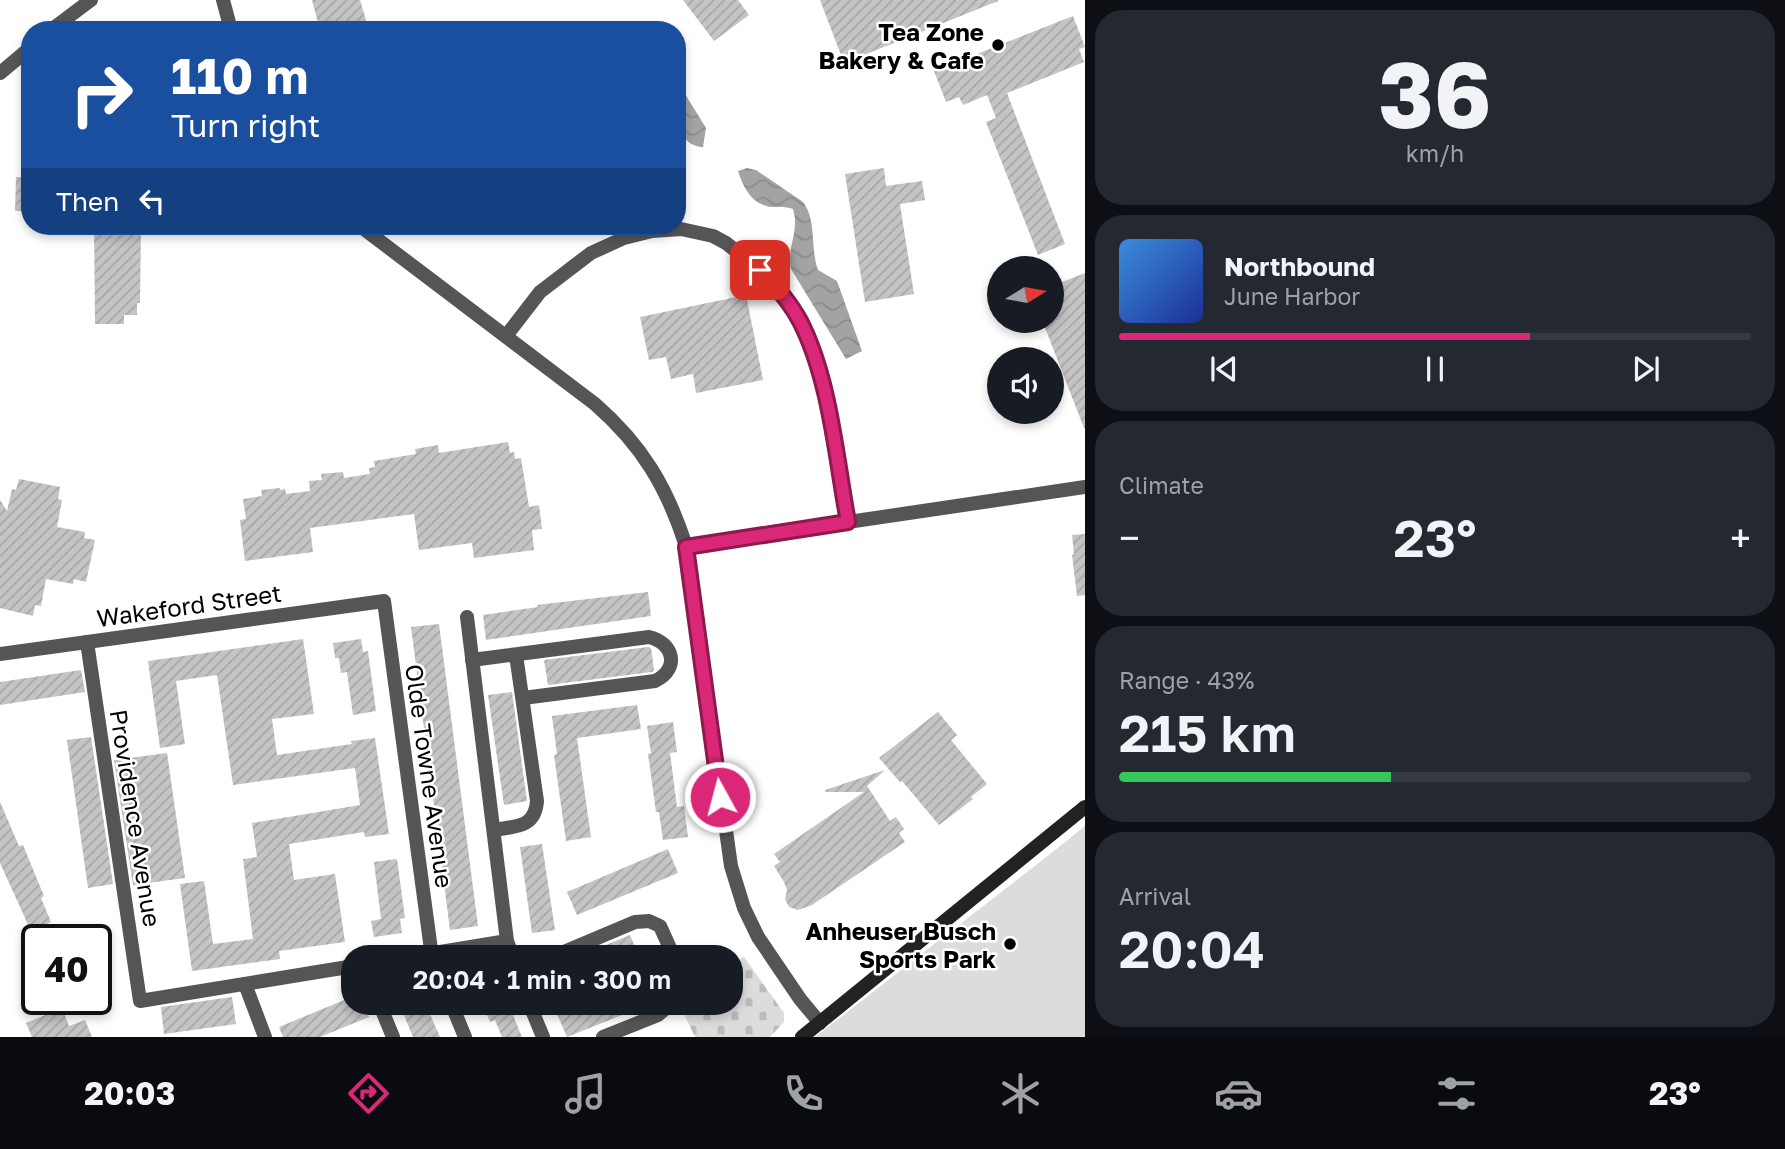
<!DOCTYPE html>
<meta charset="utf-8">
<style>
body{margin:0;font-family:"Golos Text",sans-serif;background:#242831;color:#f1f3f6;height:100vh;display:flex;flex-direction:column;font-size:26px;white-space:nowrap}
*{box-sizing:border-box;margin:0}
p{font-size:23px;color:#9ea1a6}
.icon{flex:none;width:38px;height:38px;fill:none;stroke:currentColor;stroke-width:2;stroke-linecap:round;stroke-linejoin:round}
.map{position:relative;flex:1;overflow:hidden}
.sheet{display:flex;flex-direction:column;gap:10px;padding:10px;background:#0d0f14;width:700px}
.sheet>*{flex:none}
.banner{position:absolute;left:21px;top:21px;width:665px;height:214px;border-radius:28px;box-shadow:0 4px 10px #0003;background:#1a4fa0;color:#fff;overflow:hidden}
.needle{width:46px;rotate:79deg}
.buttons{position:absolute;left:987px;top:256px;display:grid;gap:14px}
.buttons a{display:grid;place-items:center;width:77px;height:77px;border-radius:50%;background:#171b24;box-shadow:0 4px 10px #0003;font-size:35px}
.speed{position:absolute;left:21px;top:924px;display:flex;gap:14px;font-size:35px;font-weight:700;text-align:center}
.speed>*{display:grid;place-content:center;width:91px;height:91px;border-radius:50%;background:#171b24;box-shadow:0 4px 10px #0003;line-height:1}
.speed .limit{border:4px solid #111;border-radius:10px;background:#fff;color:#111}
.pin{position:absolute;display:grid;place-items:center;width:60px;height:60px;color:#fff;margin:-30px;border-radius:14px;box-shadow:0 4px 10px #0006}
.me{position:absolute;width:77px;margin:-38px;rotate:353deg;stroke-linejoin:round;filter:drop-shadow(0 0 5px #0008)}
.turn{display:flex;align-items:center;gap:24px;height:147px;padding:0 35px;font-size:32px}
.turn .icon{width:91px;height:91px;stroke-width:2.5}
.turn b{display:block;font-size:49px;line-height:60px}
.then{display:flex;align-items:center;height:66px;padding:0 35px;background:#0003;gap:14px;font-size:26px}
.big{font-size:52px;font-weight:600;line-height:1.1}
.sheet .widget{flex:1;display:flex;flex-direction:column;justify-content:center;gap:10px;min-width:0;padding:0 24px;border-radius:28px;background:#242831}
.sheet .dial{align-items:center;gap:0}
.dial b{font-size:91px;line-height:1}
.song{display:flex;align-items:center;gap:21px}
.cover{width:84px;height:84px;border-radius:10px;background:linear-gradient(135deg,hsl(210 70% 55%),hsl(230 70% 35%))}
.played{height:7px;border-radius:4px;background:linear-gradient(90deg,#db2777 65%,#363941 65%)}
.keys{display:flex;justify-content:space-around;direction:ltr}
.heat{display:flex;justify-content:space-between;align-items:center;font-size:38px;direction:ltr}
.charge{height:10px;border-radius:5px;background:linear-gradient(90deg,#34c759 43%,#363941 0)}
.trip{position:absolute;left:341px;top:945px;width:402px;height:70px;border-radius:28px;background:#171b24;box-shadow:0 4px 10px #0003;font-weight:600;line-height:70px;text-align:center}
.tab-bar{display:flex;height:112px;justify-content:space-around;align-items:center;background:#090b0e;color:#9ea1a6}
.tab-bar .icon{width:49px;height:49px}
.tab-bar .on{color:#db2777}
.tab-bar b{font-size:32px;color:#f1f3f6}
main{display:flex;flex:1;min-height:0}
.map>svg:first-child{display:block}
.cemetery{fill:url(#cemetery-stones)}
.pitch{fill:#dcdcdc}
.water{fill:url(#water-waves)}
.building{fill:url(#building-hatch)}
.lines{fill:none;stroke-linecap:round;stroke-linejoin:round}
.minor{stroke:#555;stroke-width:14}
.tertiary{stroke:#555;stroke-width:14}
.secondary{stroke:#222;stroke-width:14}
.route-casing{stroke:#8e194d;stroke-width:18}
.route{stroke:#db2777;stroke-width:12}
.poi-dot{fill:#000;stroke:#fff;stroke-width:2.5}
.labels{text-anchor:middle;dominant-baseline:central;stroke-width:5;stroke-linejoin:round;paint-order:stroke}
.poi-label{font-size:24px;font-weight:bold;fill:#000;stroke:#fff;text-anchor:end}
.street-label{font-size:24px;fill:#000;stroke:#fff}
</style>
<main>
<div class="map">
<svg width="1085" height="1037" viewBox="0 0 1085 1037">
<defs>
<pattern id="cemetery-stones" width="16" height="16" patternUnits="userSpaceOnUse" patternTransform="scale(1.75)"><rect width="16" height="16" fill="#dcdcdc"/><path d="M2 7V4a2 2 0 0 1 4 0v3zM10 15v-3a2 2 0 0 1 4 0v3z" fill="#bbb"/></pattern>
<pattern id="water-waves" width="16" height="10" patternUnits="userSpaceOnUse" patternTransform="scale(1.75)"><rect width="16" height="10" fill="#a3a3a3"/><path d="M0 5q4-4 8 0t8 0" fill="none" stroke="#8b8b8b"/></pattern>
<pattern id="building-hatch" width="6" height="6" patternUnits="userSpaceOnUse" patternTransform="scale(1.75)"><rect width="6" height="6" fill="#c4c4c4"/><path d="M-1 1l2-2M0 6l6-6M5 7l2-2" fill="none" stroke="#a7a7a7"/></pattern>
</defs>
<rect width="100%" height="100%" fill="#fff"/>
<polygon class="cemetery" points="744,957 784,1013 784,1022 770,1037 695,1037 685,1016 687,1003 732,1003 732,964"/>
<polygon class="pitch" points="1085,826 1085,1037 815,1037 1054,851"/>
<g class="water">
<path d="M677 81 706 128 703 147C672 145 677 104 677 81Z"/>
<path d="M747 168 756 170 803 202C817 220 810 248 818 270L837 281 862 351 846 359 791 269C786 248 800 232 793 209 786 207 784 207 777 207 754 208 744 190 738 171Z"/>
</g>
<g class="building">
<polygon points="312,0 360,0 369,30 320,30"/>
<polygon points="683,0 738,0 749,15 714,41"/>
<polygon points="820,0 998,0 998,1 844,63"/>
<polygon points="1073,16 1085,47 1079,49 1084,62 1007,93 1065,244 1038,255 986,122 996,118 987,95 963,105 959,97 946,102 934,71"/>
<polygon points="884,168 886,186 922,181 925,200 900,204 914,294 865,302 845,174"/>
<polygon points="16,177 30,177 30,211 15,211"/>
<polygon points="94,226 141,226 140,303 137,303 137,315 124,315 124,324 95,324"/>
<polygon points="1085,273 1085,428 1084,428 1042,320 1052,320 1052,286"/>
<polygon points="746,295 763,380 696,393 693,374 671,379 666,357 649,360 640,317"/>
<polygon points="508,442 510,453 514,452 515,459 521,458 529,507 539,505 542,529 532,530 534,550 474,558 472,543 419,550 414,514 310,528 313,552 245,561 240,520 246,519 243,499 262,496 261,490 280,488 280,490 285,489 286,494 310,491 309,481 322,480 321,474 343,472 344,478 370,474 369,468 375,467 374,461 416,454 415,449 438,445 439,453"/>
<polygon points="19,479 60,487 58,499 62,500 57,527 85,532 84,538 95,540 86,582 74,579 73,584 46,579 41,606 35,605 33,616 0,608 0,500 7,511 12,489 16,490"/>
<polygon points="1085,534 1085,595 1077,596 1072,555 1074,554 1072,535"/>
<polygon points="648,592 651,616 486,640 483,615 538,607 537,605"/>
<polygon points="439,624 478,926 450,930 411,627"/>
<polygon points="303,639 314,714 272,719 277,755 352,744 351,741 375,738 389,834 365,837 364,832 289,844 294,880 335,874 345,942 279,951 280,959 192,971 180,884 204,881 213,944 253,939 243,859 257,857 252,823 360,805 355,768 233,785 217,675 176,681 185,744 160,748 148,661"/>
<polygon points="361,639 363,652 368,651 376,711 353,715 347,672 341,673 339,658 335,658 333,643"/>
<polygon points="648,647 651,648 654,670 652,672 548,685 544,660"/>
<polygon points="81,670 85,692 0,705 0,682"/>
<polygon points="512,692 527,801 504,805 488,695"/>
<polygon points="637,705 641,729 577,738 591,837 566,841 554,755 557,754 552,716"/>
<polygon points="938,712 957,735 951,740 987,784 971,797 973,799 939,825 902,781 900,782 879,758"/>
<polygon points="673,722 677,752 670,753 677,807 684,806 688,837 663,840 659,812 656,812 648,754 651,753 647,726"/>
<polygon points="91,737 113,884 88,888 67,740"/>
<polygon points="167,753 185,878 133,885 114,760"/>
<polygon points="885,770 867,786 890,821 896,817 904,829 899,833 905,842 812,905 798,910 789,907 785,899 787,890 784,882 774,866 780,862 774,854 864,792 826,792 825,790"/>
<polygon points="0,802 19,846 23,845 44,896 41,898 51,922 45,925 51,940 35,940 0,863"/>
<polygon points="542,844 555,930 532,933 520,847"/>
<polygon points="668,849 678,873 577,915 567,892"/>
<polygon points="397,859 405,918 400,919 402,933 374,937 371,921 381,919 374,862"/>
<polygon points="630,935 639,957 577,957"/>
<polygon points="354,996 354,1003 364,1003 369,1017 320,1037 283,1037 279,1027"/>
<polygon points="232,997 236,1024 164,1034 161,1007"/>
<polygon points="399,1003 425,1003 440,1037 413,1037"/>
<polygon points="482,1003 508,1003 522,1037 502,1037 495,1020 490,1022"/>
<polygon points="583,1003 652,1003 567,1037 557,1014"/>
<polygon points="62,1008 69,1026 85,1020 92,1037 32,1037 26,1023"/>
</g>
<g class="lines">
<g class="minor">
<polyline points="506,336 540,292 591,253 624,238 652,231 681,229 713,236 726,243 760,270 781,291 800,320 812,348 822,379 848,522"/>
<polyline points="686,546 1085,487"/>
<polyline points="467,617 507,941 513,957"/>
<polyline points="87,642 140,1001 354,966"/>
<polyline points="0,654 384,601 432,957"/>
<path d="M472 660 649 637C674 643 680 669 655 681L523 698"/>
<path d="M494 830C516 826 535 828 537 801L516 655"/>
<polyline points="410,957 507,941"/>
<polyline points="552,957 635,922 649,921 660,926 674,957"/>
<polyline points="245,984 265,1037"/>
<polyline points="379,1003 393,1037"/>
<polyline points="451,1003 465,1037"/>
<polyline points="529,1003 543,1037"/>
<polyline points="603,1037 658,1015 672,1003"/>
</g>
<g class="tertiary">
<polyline points="223,0 231,30"/>
<polyline points="51,30 91,0"/>
<polyline points="0,73 30,48"/>
<path d="M360 226 595 404C642 445 667 487 686 546L731 866 744 908 758 937 800 999 820 1023"/>
</g>
<polyline class="secondary" points="802,1037 1085,807"/>
</g>
<g class="lines">
<g class="route-casing">
<path id="route" d="M720 797 686 547 848 522C836 458 830 379 800 321 790 302 776 286 760 270"/>
</g>
<use href="#route" class="route"/>
</g>
<g class="poi-dot">
<circle cx="998" cy="45" r="7"/>
<circle cx="1010" cy="944" r="7"/>
</g>
<g class="labels">
<g class="poi-label">
<text x="984" y="31">Tea Zone<tspan x="984" dy="28">Bakery &amp; Cafe</tspan></text>
<text x="996" y="930">Anheuser Busch<tspan x="996" dy="28">Sports Park</tspan></text>
</g>
<g class="street-label">
<text transform="translate(189 605) rotate(-8)">Wakeford Street</text>
<text transform="translate(430 776) rotate(82)">Olde Towne Avenue</text>
<text transform="translate(136 818) rotate(81)">Providence Avenue</text>
</g>
</g>
</svg>
<div class="buttons">
<a><svg class="needle" viewBox="-14 -14 28 28"><path d="M0-13l5 13h-10z" fill="#e53935"/><path d="M0 13l5-13h-10z" fill="#9ea1a6"/></svg></a>
<a><svg class="icon" aria-label="sound" viewBox="0 0 24 24"><path d="M4 9h4l5-4v14l-5-4H4zM17 9q2 3 0 6"/></svg></a>
</div>
<div class="speed"><div class="limit">40</div></div>
<div class="pin" style="left:760px;top:270px;background:#d93025"><svg class="icon" aria-label="arrive" viewBox="0 0 24 24"><path d="M6 21V4h12l-3 4 3 4H6"/></svg></div>
<svg class="me" style="left:720px;top:797px" viewBox="-20 -20 40 40"><circle r="17" fill="#db2777" stroke="#fff" stroke-width="3"/><path d="M0-11L8 9 0 5-8 9z" fill="#fff"/></svg>
<div class="trip">20:04 · 1 min · 300 m</div>
<div class="banner">
<div class="turn"><svg class="icon" aria-label="right" viewBox="0 0 24 24"><path d="M7 20v-9h11M14 6l5 5-5 5"/></svg><div><b>110 m</b>Turn right</div></div>
<div class="then">Then<svg class="icon" aria-label="left" viewBox="0 0 24 24"><path d="M17 20v-9H6M10 6l-5 5 5 5"/></svg></div>
</div>
</div>
<section class="sheet">
<div class="widget dial"><b>36</b><p>km/h</p></div>
<div class="widget">
<div class="song"><i class="cover"></i><div><b>Northbound</b><p>June Harbor</p></div></div>
<div class="played"></div>
<div class="keys"><svg class="icon" aria-label="previous" viewBox="0 0 24 24"><path d="M18 5L8 12l10 7zM5 5v14"/></svg><svg class="icon" aria-label="pause" viewBox="0 0 24 24"><path d="M8 5v14M16 5v14"/></svg><svg class="icon" aria-label="next" viewBox="0 0 24 24"><path d="M6 5l10 7-10 7zM19 5v14"/></svg></div>
</div>
<div class="widget"><p>Climate</p>
<div class="heat"><a>−</a><b class="big">23°</b><a>+</a></div>
</div>
<div class="widget"><p>Range · 43%</p><b class="big">215 km</b><div class="charge"></div></div>
<div class="widget"><p>Arrival</p><b class="big">20:04</b></div>
</section>
</main>
<nav class="tab-bar">
<b>20:03</b>
<svg class="icon on" aria-label="directions" viewBox="0 0 24 24"><path d="M12 3l9 9-9 9-9-9zM9 14v-3h6M13 9l2 2-2 2"/></svg>
<svg class="icon" aria-label="music" viewBox="0 0 24 24"><path d="M9 18V5l10-2v13"/><circle cx="6" cy="18" r="3"/><circle cx="16" cy="16" r="3"/></svg>
<svg class="icon" aria-label="phone" viewBox="0 0 24 24"><path d="M5 4h4l2 5-3 2q2 4 5 5l2-3 5 2v4C11 20 4 13 5 4z"/></svg>
<svg class="icon" aria-label="climate" viewBox="0 0 24 24"><path d="M12 3v18M4 7l16 10M4 17L20 7"/></svg>
<svg class="icon" aria-label="car" viewBox="0 0 24 24"><path d="M5 17H2v-5l4-1 3-4h7l3 4 3 1v5h-3M9 17h6M6 11h13"/><circle cx="7" cy="17" r="2"/><circle cx="17" cy="17" r="2"/></svg>
<svg class="icon" aria-label="filters" viewBox="0 0 24 24"><path d="M4 7h16M4 17h16"/><circle cx="9" cy="7" r="2"/><circle cx="15" cy="17" r="2"/></svg>
<b>23°</b>
</nav>
